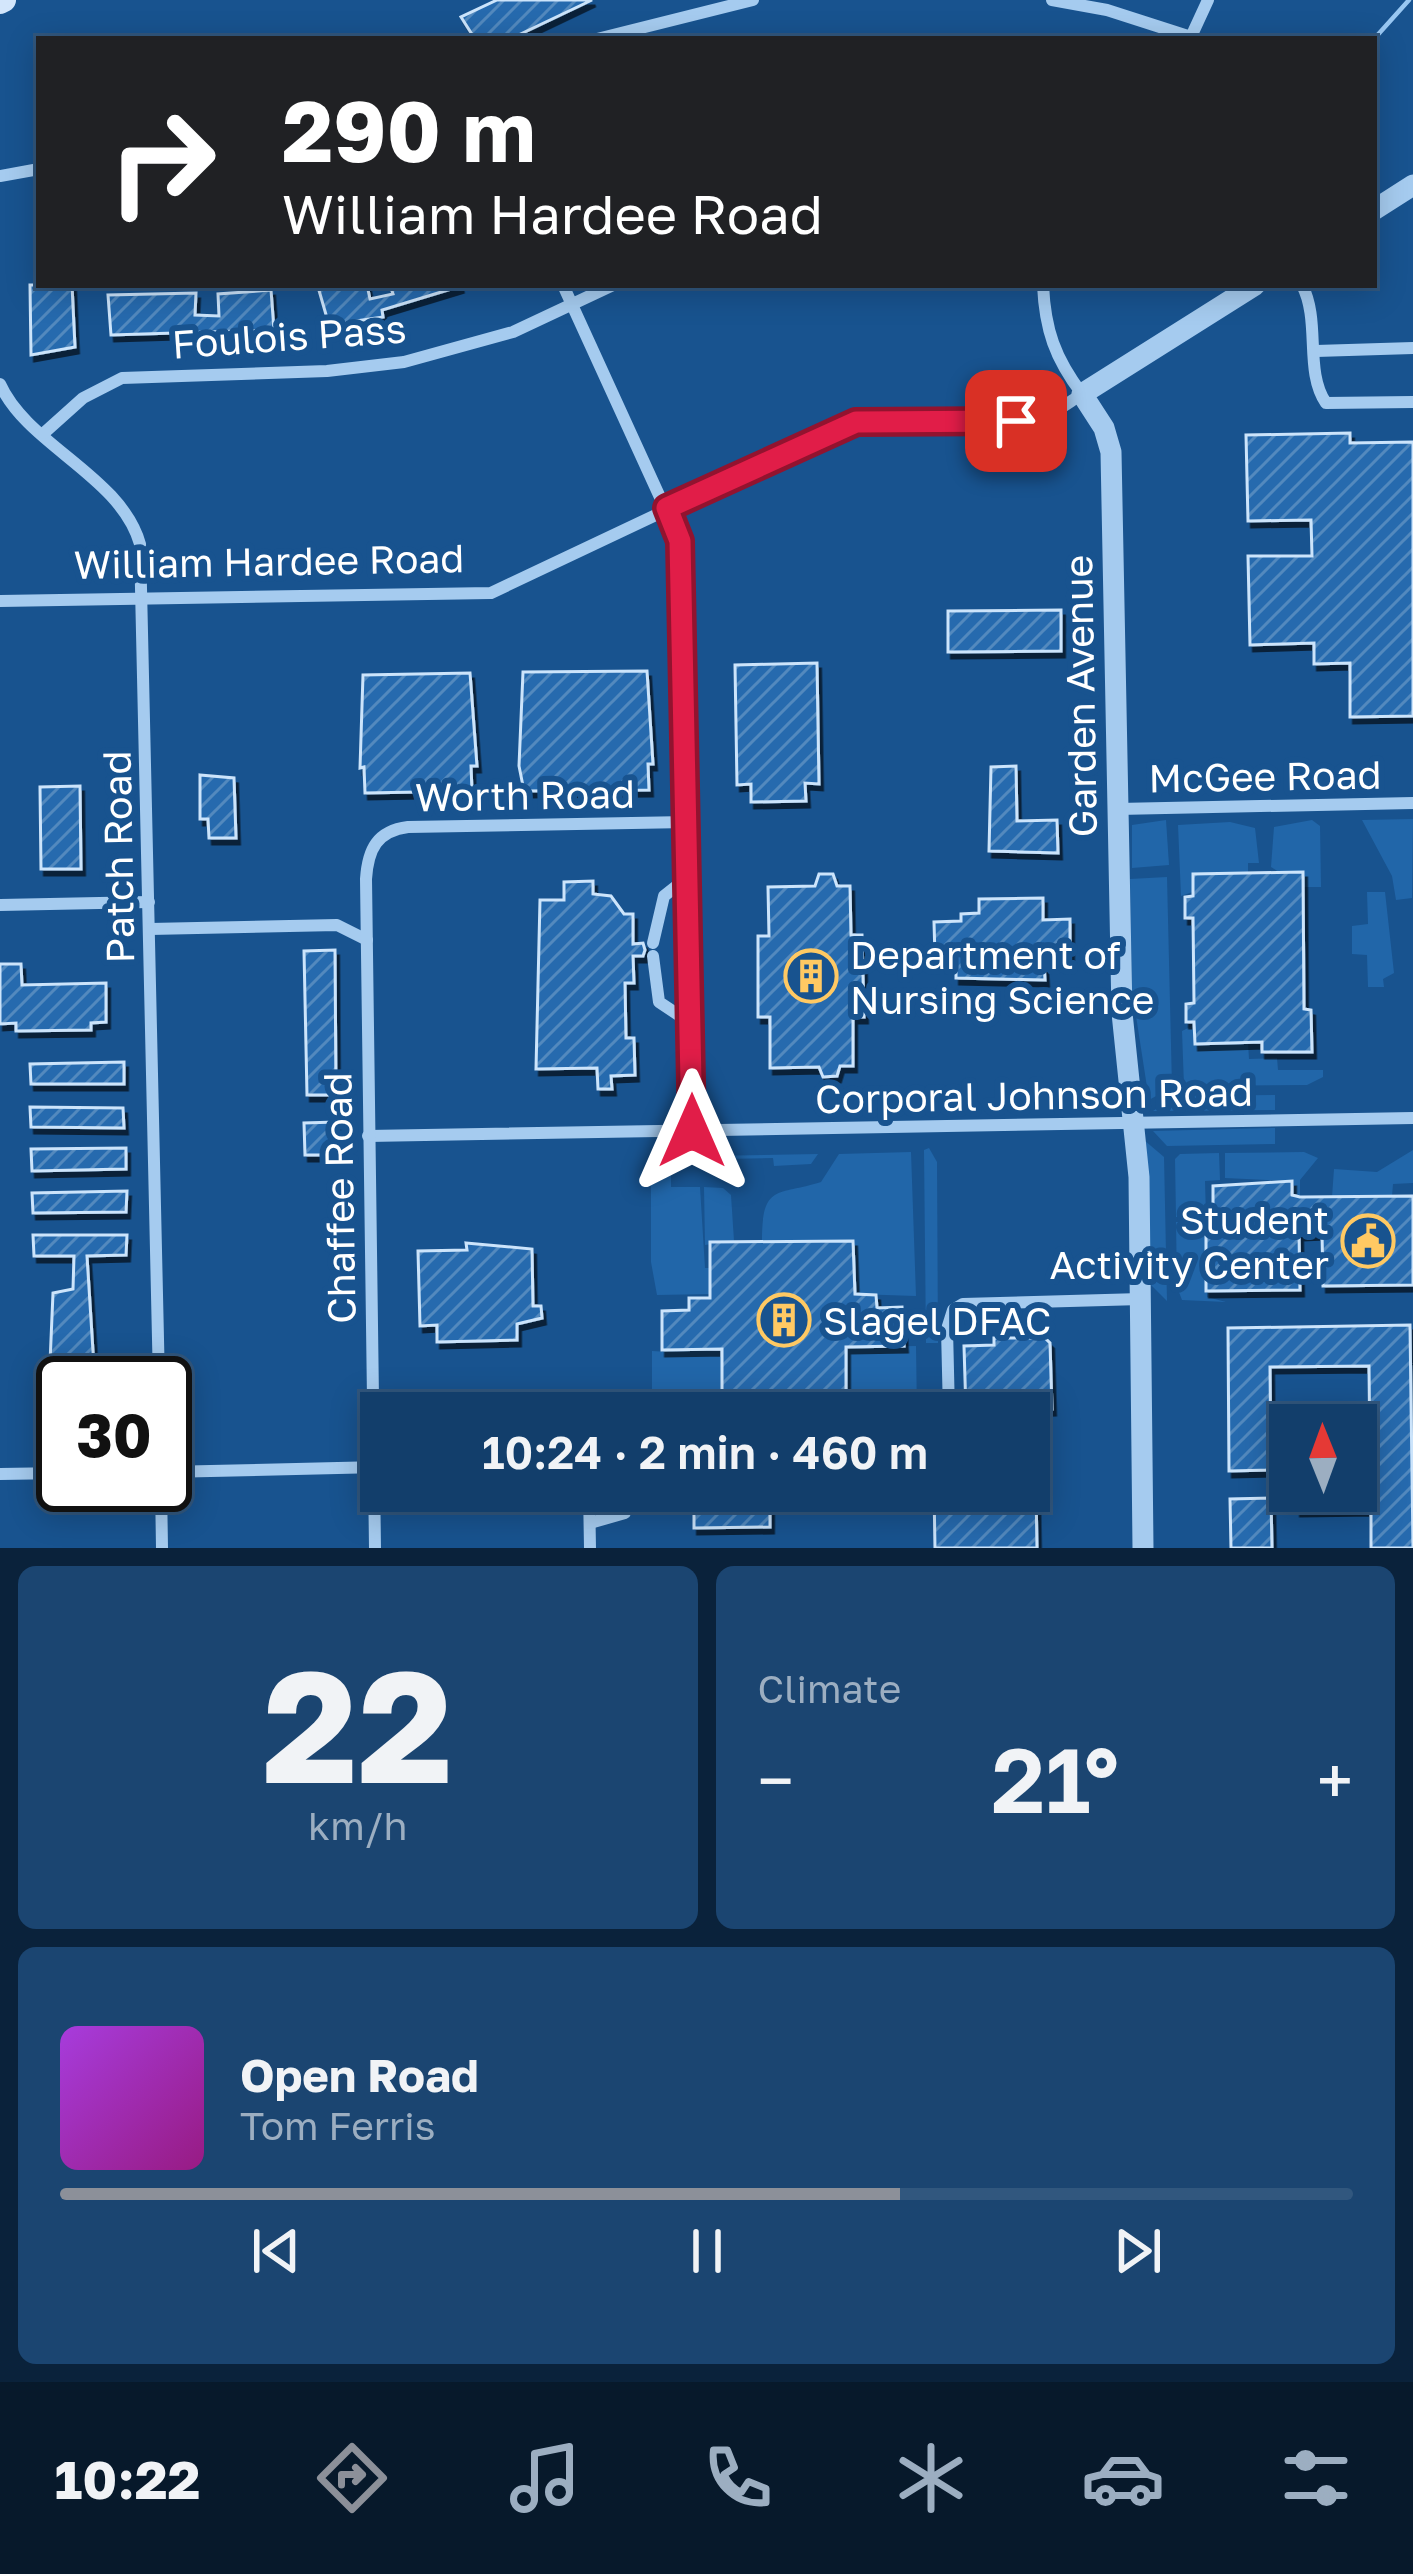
<!DOCTYPE html>
<meta charset="utf-8">
<style>
body{margin:0;font-family:"Golos Text",sans-serif;background:#1b4571;color:#f1f3f6;height:100vh;display:flex;flex-direction:column;font-size:45px;white-space:nowrap}
*{box-sizing:border-box;margin:0}
p{font-size:39px;color:#9caec1}
.icon{flex:none;width:66px;height:66px;fill:none;stroke:currentColor;stroke-width:2;stroke-linecap:round;stroke-linejoin:round}
.map{position:relative;height:1548px;overflow:hidden}
.details{display:flex;flex-direction:column;gap:18px;padding:18px;background:#0a223b;flex:1}
.details>*{flex:none}
.top-card{position:absolute;left:36px;top:36px;width:1341px;height:252px;border-radius:0px;box-shadow:0 6px 30px #0003,0 0 0 3px #31577e;background:#202124;color:#fff;overflow:hidden}
.needle{width:78px;rotate:359deg}
.tools{position:absolute;left:1269px;top:1404px;display:grid;gap:24px}
.tools a{display:grid;place-items:center;width:108px;height:108px;border-radius:0px;background:#123e6b;box-shadow:0 6px 30px #0003,0 0 0 3px #31577e;font-size:60px}
.speed{position:absolute;left:36px;top:1356px;display:flex;gap:24px;font-size:60px;font-weight:700;text-align:center}
.speed>*{display:grid;place-content:center;width:156px;height:156px;border-radius:50%;background:#123e6b;box-shadow:0 6px 30px #0003,0 0 0 3px #31577e;line-height:1}
.speed .limit{border:6px solid #111;border-radius:18px;background:#fff;color:#111}
.pin{position:absolute;display:grid;place-items:center;width:102px;height:102px;color:#fff;margin:-51px;border-radius:24px;box-shadow:0 6px 18px #0006}
.me{position:absolute;width:132px;margin:-66px;rotate:0deg;stroke-linejoin:round;filter:drop-shadow(0 0 9px #0008)}
.turn{display:flex;align-items:center;gap:42px;height:252px;padding:0 48px;font-size:54px}
.turn .icon{width:156px;height:156px;stroke-width:2.5}
.turn b{display:block;font-size:84px;line-height:102px}
.big{font-size:90px;font-weight:600;line-height:1.1}
.details .card{flex:1;display:flex;flex-direction:column;justify-content:center;gap:18px;min-width:0;padding:0 42px;border-radius:18px;background:#1b4571}
.details .dial{align-items:center;gap:0}
.dial b{font-size:156px;line-height:1}
.song{display:flex;align-items:center;gap:36px}
.cover{width:144px;height:144px;border-radius:18px;background:linear-gradient(135deg,hsl(280 70% 55%),hsl(310 70% 35%))}
.played{height:12px;border-radius:6px;background:linear-gradient(90deg,#8c9099 65%,#31577e 65%)}
.keys{display:flex;justify-content:space-around;direction:ltr}
.heat{display:flex;justify-content:space-between;align-items:center;font-size:66px;direction:ltr}
.details .tiles{flex:1;display:grid;gap:18px;grid-template-columns:1fr 1fr}
.card:last-child{grid-column:span 2}
.trip{position:absolute;left:360px;top:1392px;width:690px;height:120px;border-radius:0px;background:#123e6b;box-shadow:0 6px 30px #0003,0 0 0 3px #31577e;font-weight:600;line-height:120px;text-align:center}
.tab-bar{display:flex;height:192px;justify-content:space-around;align-items:center;background:#07192b;color:#9caec1}
.tab-bar .icon{width:84px;height:84px}
.tab-bar .active{color:#8c9099}
.tab-bar b{font-size:54px;color:#f1f3f6}
.map>svg:first-child{display:block}
.grass{fill:#2166a9}
.lines{fill:none;stroke-linecap:round;stroke-linejoin:round}
.stream{stroke:#98c7f2;stroke-width:4.5}
.building{fill:url(#building-hatch);stroke:#cce4fb;stroke-width:3;filter:url(#shadow)}
.minor{stroke:#a5cbef;stroke-width:12}
.tertiary{stroke:#a5cbef;stroke-width:21}
.secondary{stroke:#d3e6fb;stroke-width:24}
.route-casing{stroke:#92132f;stroke-width:30}
.route{stroke:#e11d48;stroke-width:21}
.labels{text-anchor:middle;dominant-baseline:central;stroke-width:12;stroke-linejoin:round;paint-order:stroke}
.street-label{font-size:39px;fill:#fff;stroke:#18538f}
.poi-label{font-size:39px;fill:#fff;stroke:#18538f;text-anchor:start}
</style>
<div class="map">
<svg width="1413" height="1548" viewBox="0 0 1413 1548">
<defs>
<pattern id="building-hatch" width="6" height="6" patternUnits="userSpaceOnUse" patternTransform="scale(3)"><rect width="6" height="6" fill="#276bae"/><path d="M-1 1l2-2M0 6l6-6M5 7l2-2" fill="none" stroke="#5289be"/></pattern>
<filter id="shadow"><feDropShadow dx="3.5" dy="6" stdDeviation="0" flood-color="#0009"/></filter>
</defs>
<rect width="100%" height="100%" fill="#18538f"/>
<g class="grass">
<polygon points="1413,819 1412,898 1396,900 1392,876 1362,820"/>
<polygon points="1166,820 1169,865 1132,868 1132,825"/>
<polygon points="1312,820 1320,826 1321,887 1303,887 1271,867 1274,827"/>
<polygon points="1230,822 1255,828 1259,863 1248,863 1248,873 1181,896 1178,825"/>
<polygon points="1167,877 1172,1087 1149,1100 1132,990 1130,879"/>
<polygon points="1367,892 1385,892 1394,973 1383,979 1384,987 1368,987 1367,955 1352,954 1352,926 1368,924"/>
<polygon points="1194,1025 1196,1044 1248,1043 1249,1059 1277,1058 1278,1070 1323,1070 1323,1077 1307,1085 1184,1086 1182,1031"/>
<polygon points="1275,1095 1275,1110 1153,1111 1178,1096"/>
<polygon points="1275,1128 1275,1144 1167,1146 1153,1131"/>
<polygon points="1144,1140 1164,1157 1167,1301 1149,1283"/>
<polygon points="929,1148 937,1162 938,1343 926,1343 924,1150"/>
<polygon points="1413,1150 1413,1183 1393,1184 1392,1196 1332,1197 1334,1169 1377,1172"/>
<path d="M911 1152 916 1296 855 1294 853 1241H762C762 1183 777 1196 821 1182L839 1154Z"/>
<polygon points="1304,1152 1318,1158 1300,1180 1300,1195 1292,1195 1291,1181 1225,1178 1225,1153"/>
<polygon points="1219,1153 1220,1180 1205,1181 1206,1216 1176,1217 1175,1159 1180,1154"/>
<polygon points="818,1154 811,1164 774,1166 773,1158 671,1160 671,1187 700,1187 705,1268 711,1268 711,1294 657,1295 651,1262 651,1157"/>
<polygon points="704,1187 723,1188 731,1195 734,1241 705,1245"/>
<polygon points="1176,1222 1205,1222 1207,1297 1226,1302 1182,1300 1177,1287"/>
<polygon points="846,1330 857,1347 916,1346 917,1413 791,1413 808,1412 808,1394 846,1393"/>
<polygon points="722,1332 722,1394 760,1394 761,1413 652,1413 652,1351 669,1352"/>
</g>
<g class="lines">
<polyline class="stream" points="1374,39 1409,0"/>
</g>
<g class="building">
<polygon points="497,0 592,0 510,39 475,39 461,17"/>
<polygon points="30,285 72,285 75,347 31,355"/>
<polygon points="367,285 370,299 393,294 390,285 461,286 382,310 383,317 329,325 318,287"/>
<polygon points="271,290 274,330 111,335 108,295 196,293 195,315 219,316 218,294"/>
<polygon points="1350,433 1350,443 1413,442 1413,716 1350,717 1350,663 1314,664 1314,643 1250,645 1248,556 1312,556 1311,520 1248,521 1246,435"/>
<polygon points="1061,610 1061,651 948,652 948,611"/>
<polygon points="817,663 819,784 805,783 806,801 751,802 751,784 737,785 735,665"/>
<polygon points="647,671 653,764 648,764 649,790 524,791 519,766 523,672"/>
<polygon points="470,673 477,766 471,766 472,791 365,793 364,767 360,768 363,675"/>
<polygon points="1016,766 1017,821 1057,820 1058,853 989,851 991,767"/>
<polygon points="200,775 234,778 236,838 209,838 208,819 200,819"/>
<polygon points="80,786 81,869 41,869 40,787"/>
<polygon points="1303,872 1304,1009 1311,1010 1312,1052 1262,1052 1262,1042 1195,1044 1194,1022 1186,1022 1186,1004 1194,1003 1193,918 1185,918 1185,897 1193,896 1193,874"/>
<polygon points="819,874 833,874 837,886 850,886 851,935 862,935 864,1017 853,1017 853,1066 840,1066 837,1076 823,1077 819,1067 770,1068 770,1017 758,1017 758,936 769,936 768,887 815,886"/>
<polygon points="593,881 593,894 611,896 624,914 633,914 633,944 643,943 645,950 643,956 633,956 634,983 625,983 626,1038 634,1038 635,1075 611,1076 612,1089 598,1089 597,1068 536,1069 540,900 564,900 564,882"/>
<polygon points="1043,898 1043,920 1070,919 1070,954 1044,962 1045,980 956,978 956,956 935,957 934,922 961,921 961,914 979,913 979,899"/>
<polygon points="335,950 336,1095 307,1095 304,951"/>
<polygon points="0,964 21,964 22,985 106,983 106,1022 91,1023 91,1030 16,1031 16,1023 0,1024"/>
<polygon points="124,1062 124,1084 31,1084 30,1064"/>
<polygon points="30,1107 123,1108 124,1128 31,1127"/>
<polygon points="336,1122 334,1155 305,1155 304,1123"/>
<polygon points="126,1148 126,1169 32,1171 31,1149"/>
<polygon points="1292,1181 1292,1195 1300,1197 1413,1196 1413,1285 1323,1286 1322,1233 1299,1234 1300,1290 1206,1291 1206,1228 1213,1227 1213,1186"/>
<polygon points="127,1191 126,1212 33,1213 32,1193"/>
<polygon points="33,1235 127,1235 126,1255 87,1256 95,1383 49,1386 53,1293 73,1289 74,1256 34,1256"/>
<polygon points="853,1241 855,1294 876,1295 877,1308 902,1307 904,1346 846,1347 846,1394 722,1395 722,1349 662,1350 662,1311 689,1310 689,1298 710,1298 710,1242"/>
<polygon points="466,1243 532,1249 533,1306 541,1306 542,1318 517,1324 517,1340 437,1342 437,1325 420,1326 418,1251 467,1250"/>
<polygon points="1410,1325 1413,1548 1371,1548 1371,1509 1297,1510 1297,1491 1356,1491 1356,1464 1370,1463 1369,1366 1270,1367 1271,1470 1229,1471 1228,1328"/>
<polygon points="994,1338 1045,1338 1050,1343 1052,1409 966,1412 964,1346 994,1345"/>
<polygon points="694,1491 770,1491 770,1527 694,1528"/>
<polygon points="934,1491 1036,1491 1037,1548 935,1548"/>
<polygon points="1271,1498 1272,1548 1231,1548 1230,1499"/>
</g>
<g class="lines">
<g class="minor">
<polyline points="1052,0 1107,10 1191,37"/>
<polyline points="597,39 753,0"/>
<polyline points="1190,39 1208,0"/>
<polyline points="0,176 39,169"/>
<polyline points="563,285 680,541 692,1131"/>
<path d="M1302 285C1321 321 1304 371 1326 403L1413 402"/>
<polyline points="1316,351 1413,348"/>
<path d="M0 384C27 445 121 476 140 544L159 1383"/>
<polyline points="44,433 83,398 122,378 327,371 404,362 513,332 613,285"/>
<path d="M0 601 491 593 844 426C908 408 978 436 1041 418 1056 413 1069 402 1082 394 1055 358 1045 330 1043 285"/>
<polyline points="1118,809 1413,803"/>
<polyline points="0,905 149,902"/>
<polyline points="150,929 337,925 367,940"/>
<polyline points="653,943 664,896 688,877"/>
<polyline points="653,956 659,1002 692,1024"/>
<polyline points="368,1136 1413,1118"/>
<polyline points="949,1413 947,1329 953,1310 963,1304 1141,1299"/>
<polyline points="165,1472 380,1467"/>
<polyline points="0,1474 63,1473"/>
<polyline points="161,1485 162,1548"/>
<polyline points="589,1491 590,1548"/>
<polyline points="590,1523 625,1513 631,1491"/>
<path d="M375 1548 366 879C368 849 377 831 408 827L687 822"/>
</g>
<g class="tertiary">
<polyline points="1374,210 1413,185"/>
<polyline points="1143,1548 1139,1177 1122,1013 1111,452 1104,428 1082,394 1255,285"/>
</g>
<polyline class="secondary" points="0,2 4,0"/>
</g>
<g class="lines">
<g class="route-casing">
<polyline id="route" points="692,1131 680,541 667,508 856,422 1016,421"/>
</g>
<use href="#route" class="route"/>
</g>
<defs>
<g id="building-ring" transform="scale(2.7)"><circle r="9.5" fill="#18538f" stroke="#ffc963" stroke-width="1.5"/><path d="M-4-6H4V6H1V3H-1V6H-4ZM-2.5-4.3h1.7v1.8h-1.7ZM.8-4.3h1.7v1.8H.8ZM-2.5-1h1.7V.8h-1.7ZM.8-1h1.7V.8H.8Z" fill="#ffc963"/></g>
<g id="civic-ring" transform="scale(2.7)"><circle r="9.5" fill="#18538f" stroke="#ffc963" stroke-width="1.5"/><path d="M-.6-6.5H3V-4.5H.6V-3L4-1V1h2V6H-6V1h2V-1L-.6-3ZM-1.2 2.5V6h2.4V2.5Z" fill="#ffc963"/></g>
</defs>
<g fill-rule="evenodd">
<use href="#building-ring" x="811" y="976"/>
<use href="#civic-ring" x="1368" y="1241"/>
<use href="#building-ring" x="784" y="1320"/>
</g>
<g class="labels">
<g class="street-label">
<text transform="translate(289 336) rotate(-4)">Foulois Pass</text>
<text transform="translate(269 561) rotate(-1)">William Hardee Road</text>
<text transform="translate(1080 696) rotate(-91)">Garden Avenue</text>
<text transform="translate(1265 776) rotate(-1)">McGee Road</text>
<text transform="translate(525 795) rotate(-1)">Worth Road</text>
<text transform="translate(118 857) rotate(-91)">Patch Road</text>
<text transform="translate(1034 1095) rotate(-1)">Corporal Johnson Road</text>
<text transform="translate(339 1198) rotate(-91)">Chaffee Road</text>
</g>
<g class="poi-label">
<text x="850" y="954">Department of<tspan x="850" dy="45">Nursing Science</tspan></text>
<text x="1329" y="1219" text-anchor="end">Student<tspan x="1329" dy="45">Activity Center</tspan></text>
<text x="823" y="1320">Slagel DFAC</text>
</g>
</g>
</svg>
<div class="tools">
<a><svg class="needle" viewBox="-14 -14 28 28"><path d="M0-13l5 13h-10z" fill="#e53935"/><path d="M0 13l5-13h-10z" fill="#9caec1"/></svg></a>
</div>
<div class="speed"><div class="limit">30</div></div>
<div class="pin" style="left:1016px;top:421px;background:#d93025"><svg class="icon" aria-label="arrive" viewBox="0 0 24 24"><path d="M6 21V4h12l-3 4 3 4H6"/></svg></div>
<svg class="me" style="left:692px;top:1131px" viewBox="-20 -20 40 40"><path d="M0-17L14 15 0 8-14 15z" fill="#e11d48" stroke="#fff" stroke-width="4"/></svg>
<div class="trip">10:24 · 2 min · 460 m</div>
<div class="top-card">
<div class="turn"><svg class="icon" aria-label="right" viewBox="0 0 24 24"><path d="M7 20v-9h11M14 6l5 5-5 5"/></svg><div><b>290 m</b>William Hardee Road</div></div>
</div>
</div>
<section class="details">
<div class="tiles">
<div class="card dial"><b>22</b><p>km/h</p></div>
<div class="card"><p>Climate</p>
<div class="heat"><a>−</a><b class="big">21°</b><a>+</a></div>
</div>
<div class="card">
<div class="song"><i class="cover"></i><div><b>Open Road</b><p>Tom Ferris</p></div></div>
<div class="played"></div>
<div class="keys"><svg class="icon" aria-label="previous" viewBox="0 0 24 24"><path d="M18 5L8 12l10 7zM5 5v14"/></svg><svg class="icon" aria-label="pause" viewBox="0 0 24 24"><path d="M8 5v14M16 5v14"/></svg><svg class="icon" aria-label="next" viewBox="0 0 24 24"><path d="M6 5l10 7-10 7zM19 5v14"/></svg></div>
</div>
</div>
</section>
<nav class="tab-bar">
<b>10:22</b>
<svg class="icon active" aria-label="directions" viewBox="0 0 24 24"><path d="M12 3l9 9-9 9-9-9zM9 14v-3h6M13 9l2 2-2 2"/></svg>
<svg class="icon" aria-label="music" viewBox="0 0 24 24"><path d="M9 18V5l10-2v13"/><circle cx="6" cy="18" r="3"/><circle cx="16" cy="16" r="3"/></svg>
<svg class="icon" aria-label="phone" viewBox="0 0 24 24"><path d="M5 4h4l2 5-3 2q2 4 5 5l2-3 5 2v4C11 20 4 13 5 4z"/></svg>
<svg class="icon" aria-label="climate" viewBox="0 0 24 24"><path d="M12 3v18M4 7l16 10M4 17L20 7"/></svg>
<svg class="icon" aria-label="car" viewBox="0 0 24 24"><path d="M5 17H2v-5l4-1 3-4h7l3 4 3 1v5h-3M9 17h6M6 11h13"/><circle cx="7" cy="17" r="2"/><circle cx="17" cy="17" r="2"/></svg>
<svg class="icon" aria-label="filters" viewBox="0 0 24 24"><path d="M4 7h16M4 17h16"/><circle cx="9" cy="7" r="2"/><circle cx="15" cy="17" r="2"/></svg>
</nav>
